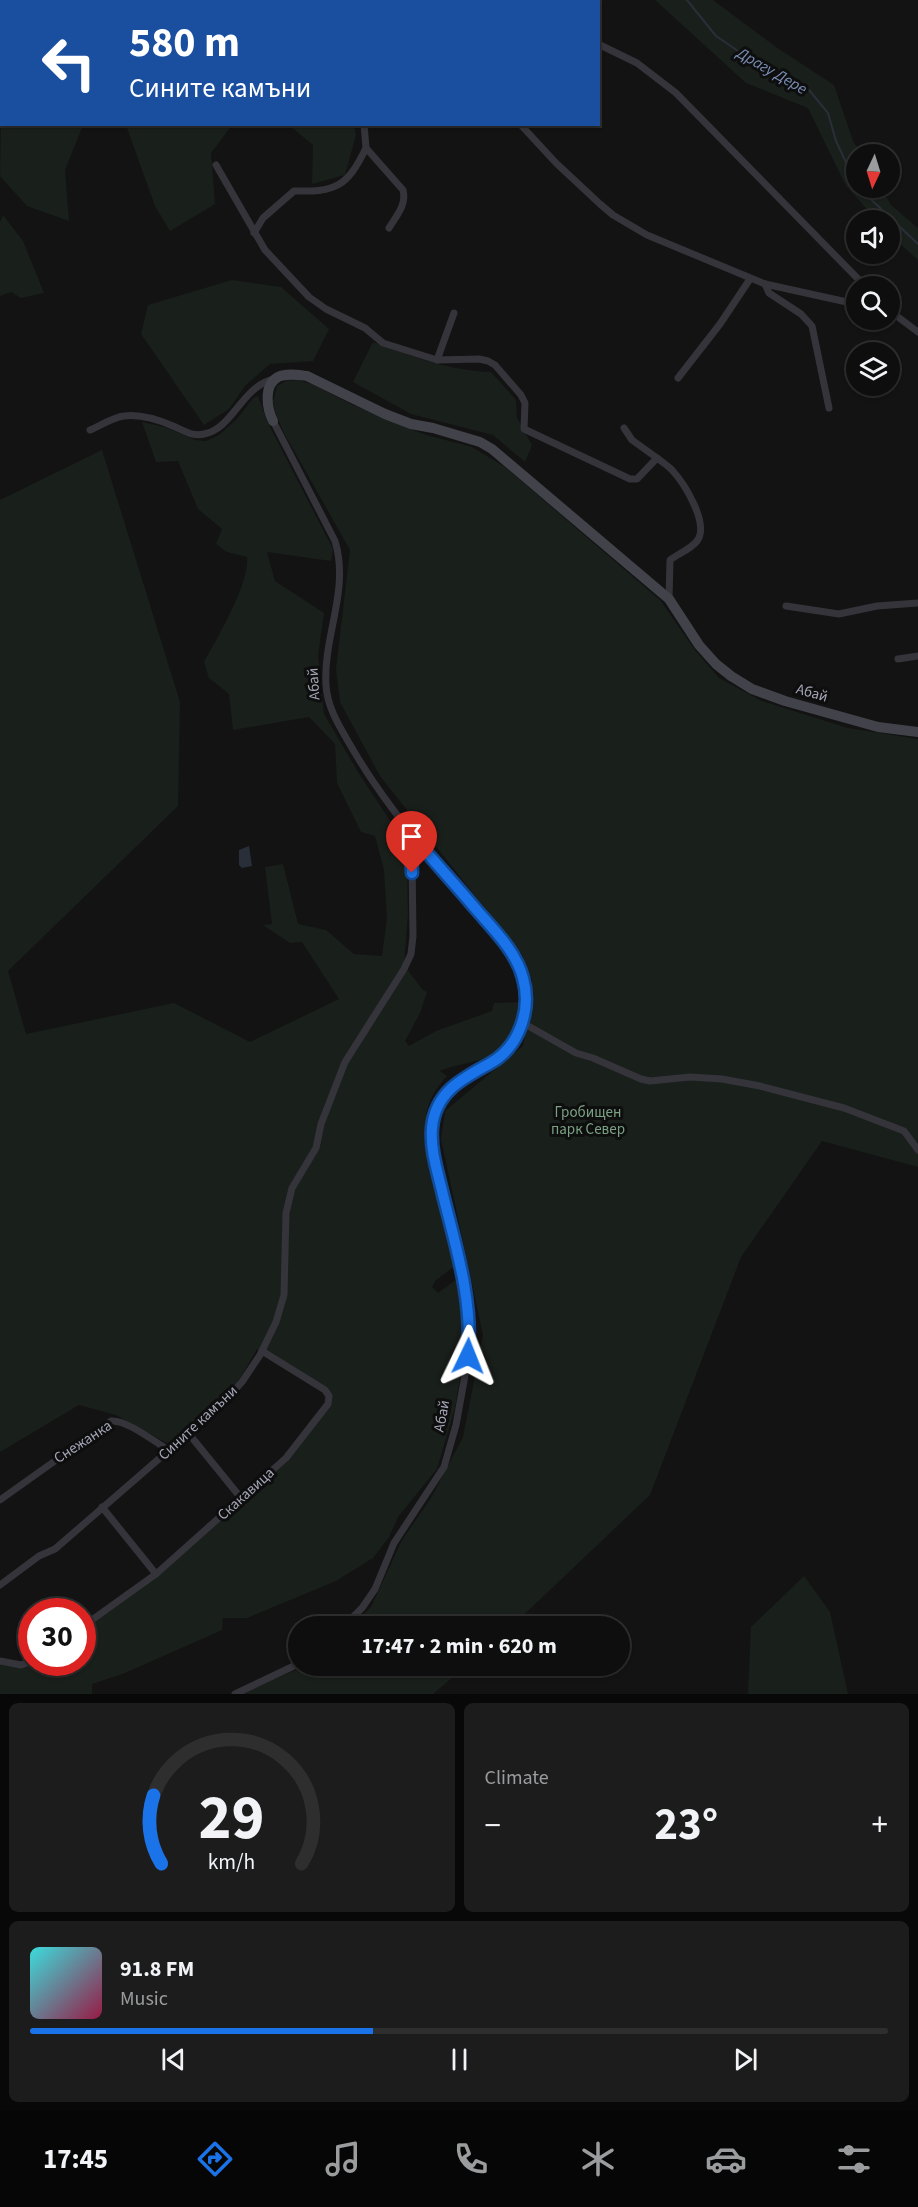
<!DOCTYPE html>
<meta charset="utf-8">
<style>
body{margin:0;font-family:"Source Sans 3",sans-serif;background:#1c1c1d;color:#f1f3f6;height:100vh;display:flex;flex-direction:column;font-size:22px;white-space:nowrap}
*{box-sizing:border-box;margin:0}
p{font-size:20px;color:#9b9c9e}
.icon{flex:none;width:33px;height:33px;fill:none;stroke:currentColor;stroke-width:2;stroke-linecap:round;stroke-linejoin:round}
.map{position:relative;height:1694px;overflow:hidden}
.details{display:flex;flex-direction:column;gap:9px;padding:9px;background:#080808;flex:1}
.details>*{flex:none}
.hud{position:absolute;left:0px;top:0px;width:600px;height:126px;box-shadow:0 2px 4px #0004,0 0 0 2px #2e2e2f;background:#1a4fa0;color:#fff;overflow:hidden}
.needle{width:39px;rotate:184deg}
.buttons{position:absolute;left:846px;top:144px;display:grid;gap:12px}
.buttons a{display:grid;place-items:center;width:54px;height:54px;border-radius:50%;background:#0e0e0f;box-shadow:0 2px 4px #0004,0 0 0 2px #2e2e2f;font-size:30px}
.speed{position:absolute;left:18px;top:1598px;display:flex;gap:12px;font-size:30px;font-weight:700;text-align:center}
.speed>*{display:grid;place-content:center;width:78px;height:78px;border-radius:50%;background:#0e0e0f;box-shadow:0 2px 4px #0004,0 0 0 2px #2e2e2f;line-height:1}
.speed .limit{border:9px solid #d22;background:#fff;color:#111}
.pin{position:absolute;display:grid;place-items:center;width:51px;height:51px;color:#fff;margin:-62px -26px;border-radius:50% 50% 50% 0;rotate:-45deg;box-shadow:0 0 6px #0007}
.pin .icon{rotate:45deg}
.me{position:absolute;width:66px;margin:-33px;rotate:2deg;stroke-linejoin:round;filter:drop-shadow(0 0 4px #0008)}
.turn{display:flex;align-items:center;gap:21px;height:126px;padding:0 30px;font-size:27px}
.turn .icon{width:78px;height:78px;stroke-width:2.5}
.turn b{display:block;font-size:42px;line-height:51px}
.big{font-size:45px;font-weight:700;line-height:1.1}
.details .tile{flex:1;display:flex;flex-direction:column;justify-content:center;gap:9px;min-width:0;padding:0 21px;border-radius:9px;background:#1c1c1d}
.details .dial{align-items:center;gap:0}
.dial svg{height:156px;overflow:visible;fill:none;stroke:#2e2e2f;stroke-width:7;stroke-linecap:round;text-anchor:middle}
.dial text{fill:#f1f3f6;stroke:none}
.song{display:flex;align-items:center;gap:18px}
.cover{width:72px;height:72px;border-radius:9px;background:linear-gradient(135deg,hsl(180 70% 55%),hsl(340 70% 35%))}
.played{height:6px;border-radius:3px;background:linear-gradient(90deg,#1a73e8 40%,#2e2e2f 40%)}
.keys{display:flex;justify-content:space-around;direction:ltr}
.heat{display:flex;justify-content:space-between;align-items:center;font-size:33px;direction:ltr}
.details .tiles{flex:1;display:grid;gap:9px;grid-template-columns:1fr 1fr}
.tile:last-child{grid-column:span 2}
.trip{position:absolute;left:288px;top:1616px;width:342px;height:60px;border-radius:30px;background:#0e0e0f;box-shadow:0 2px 4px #0004,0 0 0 2px #2e2e2f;font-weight:700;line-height:60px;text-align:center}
.dock{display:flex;height:96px;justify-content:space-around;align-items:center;background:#060606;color:#9b9c9e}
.dock .icon{width:42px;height:42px}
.dock .selected{color:#1a73e8}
.dock b{font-size:27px;color:#f1f3f6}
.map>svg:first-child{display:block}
.green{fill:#191f1b}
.water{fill:#292f38}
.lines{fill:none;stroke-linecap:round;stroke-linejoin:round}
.stream{stroke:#292f38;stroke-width:2}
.street{stroke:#34343a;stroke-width:7}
.secondary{stroke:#42424a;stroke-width:10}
.route-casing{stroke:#114b97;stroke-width:15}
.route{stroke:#1a73e8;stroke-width:10}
.labels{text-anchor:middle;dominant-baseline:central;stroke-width:6;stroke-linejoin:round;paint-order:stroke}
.street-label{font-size:15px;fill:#a4a6b5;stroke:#0e0e0f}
.park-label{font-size:15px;fill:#7aa183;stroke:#0e0e0f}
.water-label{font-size:16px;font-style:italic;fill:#798db2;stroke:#0e0e0f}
</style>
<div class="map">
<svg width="918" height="1694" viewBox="0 0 918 1694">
<rect width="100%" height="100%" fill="#131314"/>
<g class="green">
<polygon points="55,0 308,0 309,1 54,1"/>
<polygon points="655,0 713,0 776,47 834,85 853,141 861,154 856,154 856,188 881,188 891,205 918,228 918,260 890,235 890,220 877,220 846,186 808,108 746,83"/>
<polygon points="1,112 2,124 83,125 65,170 69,221 27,206 0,176"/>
<polygon points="126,125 232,125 211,153 215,204 170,231 155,206"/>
<polygon points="289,125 354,125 356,135 345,175 312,184 313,145"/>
<polygon points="3,215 23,241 44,293 21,298 11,292 0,296 0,222"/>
<polygon points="232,280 281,287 329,329 313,361 270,364 245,386 229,409 204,425 141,334 148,305"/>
<path d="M373 342C411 356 450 371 491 372L516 400 517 418 532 445 525 462 493 435 411 414 353 382Z"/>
<polygon points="297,380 312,384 351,404 423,434 472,447 505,467 660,600 695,650 719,678 762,701 848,728 918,739 918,1167 822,1141 741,1257 650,1495 512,1626 351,1626 371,1607 402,1540 431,1498 463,1437 483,1335 441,1139 445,1111 523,1046 531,1007 532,980 523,956 380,776 340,702 336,669 350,550 284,433 275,412 273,401 277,386 286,381"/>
<path d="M258 396 267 421 333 549 331 561 267 552 275 581 324 613 318 656 324 714 358 772 396 830 407 859 408 914 404 965 422 989 427 992 420 1013 405 1041 409 1046 436 1031 492 1011 494 1003 523 1002C519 1024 507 1046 487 1057 472 1064 455 1064 440 1071L447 1076C437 1087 430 1097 427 1111 420 1145 447 1228 456 1265L435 1281 432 1287 438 1293 457 1279 464 1323V1352L455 1408 437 1469 398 1517 389 1537 373 1558 336 1581 247 1618H223L222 1630 125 1673 92 1684V1694H0V1660C27 1665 55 1662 82 1662L83 1627 151 1581 289 1459 328 1404 325 1390 257 1349 231 1394 172 1446 116 1415 79 1405 0 1452V500L102 450 180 702 178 806 8 971 26 1034 174 1003 250 1042 339 999 302 942 290 943 263 925 272 924 265 867 283 864 298 924 326 930 354 954 382 956 387 918 384 870 375 836 361 832 337 783 335 744 309 717 233 730 229 694 209 678 204 662C217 638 250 583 247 557L227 552 216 544 222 529 198 509 178 461 156 462 142 422 165 427 195 440 206 441 219 435 237 419 253 398Z"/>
<polygon points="804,1576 830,1612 848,1694 748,1694 751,1627"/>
<polygon points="308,1665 467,1665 433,1694 239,1694"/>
</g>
<polygon class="water" points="249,846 252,866 242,868 239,865 239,850"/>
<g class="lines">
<g class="stream">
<polyline points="687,0 716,36 766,70 809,90 828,113 836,141 856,184"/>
<polyline points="859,188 918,244"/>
</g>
<g class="street">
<polyline points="320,0 320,2"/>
<polyline points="377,0 378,2"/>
<polyline points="520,0 520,2"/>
<polyline points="598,44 637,63 676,93 865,286"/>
<path d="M364 124 366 148 403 190C407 205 396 216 389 228"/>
<polyline points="520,124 556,163 600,204 613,215 647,235 765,284 856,304"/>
<path d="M216 165 265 250 309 297 326 309 365 328 383 343 437 360 479 359 488 361 495 365 521 395 525 403 524 429 630 479H637L657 458C662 462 667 465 672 470 684 483 710 524 697 541 691 549 678 554 670 560L669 599"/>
<path d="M254 233 263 218 294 191C336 192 347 187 366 148"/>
<polyline points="765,284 769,293 801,314 812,326 829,408"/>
<polyline points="890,311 918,332"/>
<polyline points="437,360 454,313"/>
<polyline points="678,378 720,324 750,279"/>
<path d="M273 421 335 541C350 590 323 636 326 685 327 708 341 729 352 748 393 819 449 877 502 938 510 950 517 961 522 974 534 1006 520 1045 491 1063 476 1072 457 1077 445 1093 430 1114 431 1138 435 1163L464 1286 468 1315 469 1341 466 1370 456 1425 444 1467 394 1543 375 1589 362 1608 344 1626"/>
<polyline points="624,428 632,440 657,458"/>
<path d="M90 430C100 426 113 417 124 416 140 414 159 420 173 426 183 430 192 437 204 434 233 429 242 385 275 379"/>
<polyline points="786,606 839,614 877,606 918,603"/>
<polyline points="898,659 918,656"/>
<polyline points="523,1023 576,1053 593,1058 641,1079 650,1081 690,1077 722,1079 760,1086 844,1108 904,1131 918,1150"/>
<polyline points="189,1434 241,1498"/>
<path d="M0 1500 111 1421C126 1419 156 1443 170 1451"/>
<polyline points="102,1507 156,1574"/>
<polyline points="0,1585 39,1556 55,1549 221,1405 242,1382 260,1355 276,1322 284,1295 286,1213 292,1188 316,1148 321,1124 345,1062 404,969 411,954 413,936 412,858 409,833"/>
<polyline points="82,1627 156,1574 286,1458 328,1404 329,1396 325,1390 262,1351"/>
<polyline points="0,1661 21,1665 32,1661"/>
<polyline points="235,1694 298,1664"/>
</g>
<path class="secondary" d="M273 421C267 409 263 385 278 377 287 373 298 375 307 376L385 414 411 424 433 428 480 442 492 449 669 599 699 645 716 664 731 676 752 689 785 701 878 727 918 732"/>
</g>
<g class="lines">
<g class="route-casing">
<path id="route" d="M412 873 410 833C431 858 454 883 475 908 493 929 516 951 523 978 528 996 526 1015 519 1031 513 1045 502 1057 489 1064 461 1079 435 1093 432 1128 430 1150 438 1173 443 1195 456 1247 473 1301 468 1356"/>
</g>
<use href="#route" class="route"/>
</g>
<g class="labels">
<g class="street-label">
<text transform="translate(314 684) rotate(-94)">Абай</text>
<text transform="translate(812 693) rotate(16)">Абай</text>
<text transform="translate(442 1416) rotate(-79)">Абай</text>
<text transform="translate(198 1423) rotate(-43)">Сините камъни</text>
<text transform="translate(83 1442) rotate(-33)">Снежанка</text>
<text transform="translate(246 1494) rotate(-42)">Скакавица</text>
</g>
<g class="park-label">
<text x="588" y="1112">Гробищен<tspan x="588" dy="17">парк Север</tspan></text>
</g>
<g class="water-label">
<text transform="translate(772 71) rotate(30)">Драгу Дере</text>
</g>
</g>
</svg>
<div class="buttons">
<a><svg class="needle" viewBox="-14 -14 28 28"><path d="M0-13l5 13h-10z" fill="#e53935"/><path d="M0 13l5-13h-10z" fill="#9b9c9e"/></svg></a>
<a><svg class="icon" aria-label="sound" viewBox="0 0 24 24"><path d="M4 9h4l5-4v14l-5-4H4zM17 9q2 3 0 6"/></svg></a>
<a><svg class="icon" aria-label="search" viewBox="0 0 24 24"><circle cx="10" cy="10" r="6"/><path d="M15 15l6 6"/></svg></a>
<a><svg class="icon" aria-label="layers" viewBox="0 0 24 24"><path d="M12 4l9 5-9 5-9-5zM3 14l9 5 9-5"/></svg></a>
</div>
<div class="speed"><div class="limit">30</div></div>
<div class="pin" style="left:412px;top:873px;background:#d93025"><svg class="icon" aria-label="arrive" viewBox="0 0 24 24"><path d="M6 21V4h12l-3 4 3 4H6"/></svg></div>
<svg class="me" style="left:468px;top:1356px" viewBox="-20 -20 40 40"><path d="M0-17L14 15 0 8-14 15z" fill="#1a73e8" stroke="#fff" stroke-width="4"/></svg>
<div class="trip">17:47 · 2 min · 620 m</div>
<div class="hud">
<div class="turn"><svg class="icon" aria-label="left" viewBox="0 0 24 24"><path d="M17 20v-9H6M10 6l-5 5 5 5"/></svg><div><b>580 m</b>Сините камъни</div></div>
</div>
</div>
<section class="details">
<div class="tiles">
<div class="tile dial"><svg viewBox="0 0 100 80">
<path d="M14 69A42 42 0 1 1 86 69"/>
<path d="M14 69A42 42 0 0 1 10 34" stroke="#1a73e8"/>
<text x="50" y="56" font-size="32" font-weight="700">29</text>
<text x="50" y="72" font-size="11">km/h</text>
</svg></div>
<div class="tile"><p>Climate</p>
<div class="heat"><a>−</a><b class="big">23°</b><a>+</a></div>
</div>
<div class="tile">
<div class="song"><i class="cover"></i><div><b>91.8 FM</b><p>Music</p></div></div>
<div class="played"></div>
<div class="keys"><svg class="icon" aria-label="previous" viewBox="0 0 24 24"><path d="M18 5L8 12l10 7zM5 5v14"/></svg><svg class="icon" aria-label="pause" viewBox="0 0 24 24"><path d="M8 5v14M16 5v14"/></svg><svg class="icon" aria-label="next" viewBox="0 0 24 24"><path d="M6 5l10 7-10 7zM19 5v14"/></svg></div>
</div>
</div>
</section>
<nav class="dock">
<b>17:45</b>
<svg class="icon selected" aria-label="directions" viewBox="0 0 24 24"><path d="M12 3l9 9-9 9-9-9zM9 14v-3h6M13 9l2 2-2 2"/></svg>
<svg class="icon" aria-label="music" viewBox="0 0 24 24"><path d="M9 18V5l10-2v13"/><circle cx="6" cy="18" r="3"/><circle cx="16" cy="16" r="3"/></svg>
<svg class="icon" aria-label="phone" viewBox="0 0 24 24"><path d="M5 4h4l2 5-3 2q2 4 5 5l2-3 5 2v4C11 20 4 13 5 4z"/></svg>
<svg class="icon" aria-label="climate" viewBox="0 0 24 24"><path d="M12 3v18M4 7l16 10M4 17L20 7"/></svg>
<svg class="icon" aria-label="car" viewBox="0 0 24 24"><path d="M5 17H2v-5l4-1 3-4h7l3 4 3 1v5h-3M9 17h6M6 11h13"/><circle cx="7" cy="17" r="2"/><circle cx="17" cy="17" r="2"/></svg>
<svg class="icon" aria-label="filters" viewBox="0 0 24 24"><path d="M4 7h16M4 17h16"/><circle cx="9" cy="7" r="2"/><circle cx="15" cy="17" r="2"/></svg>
</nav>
